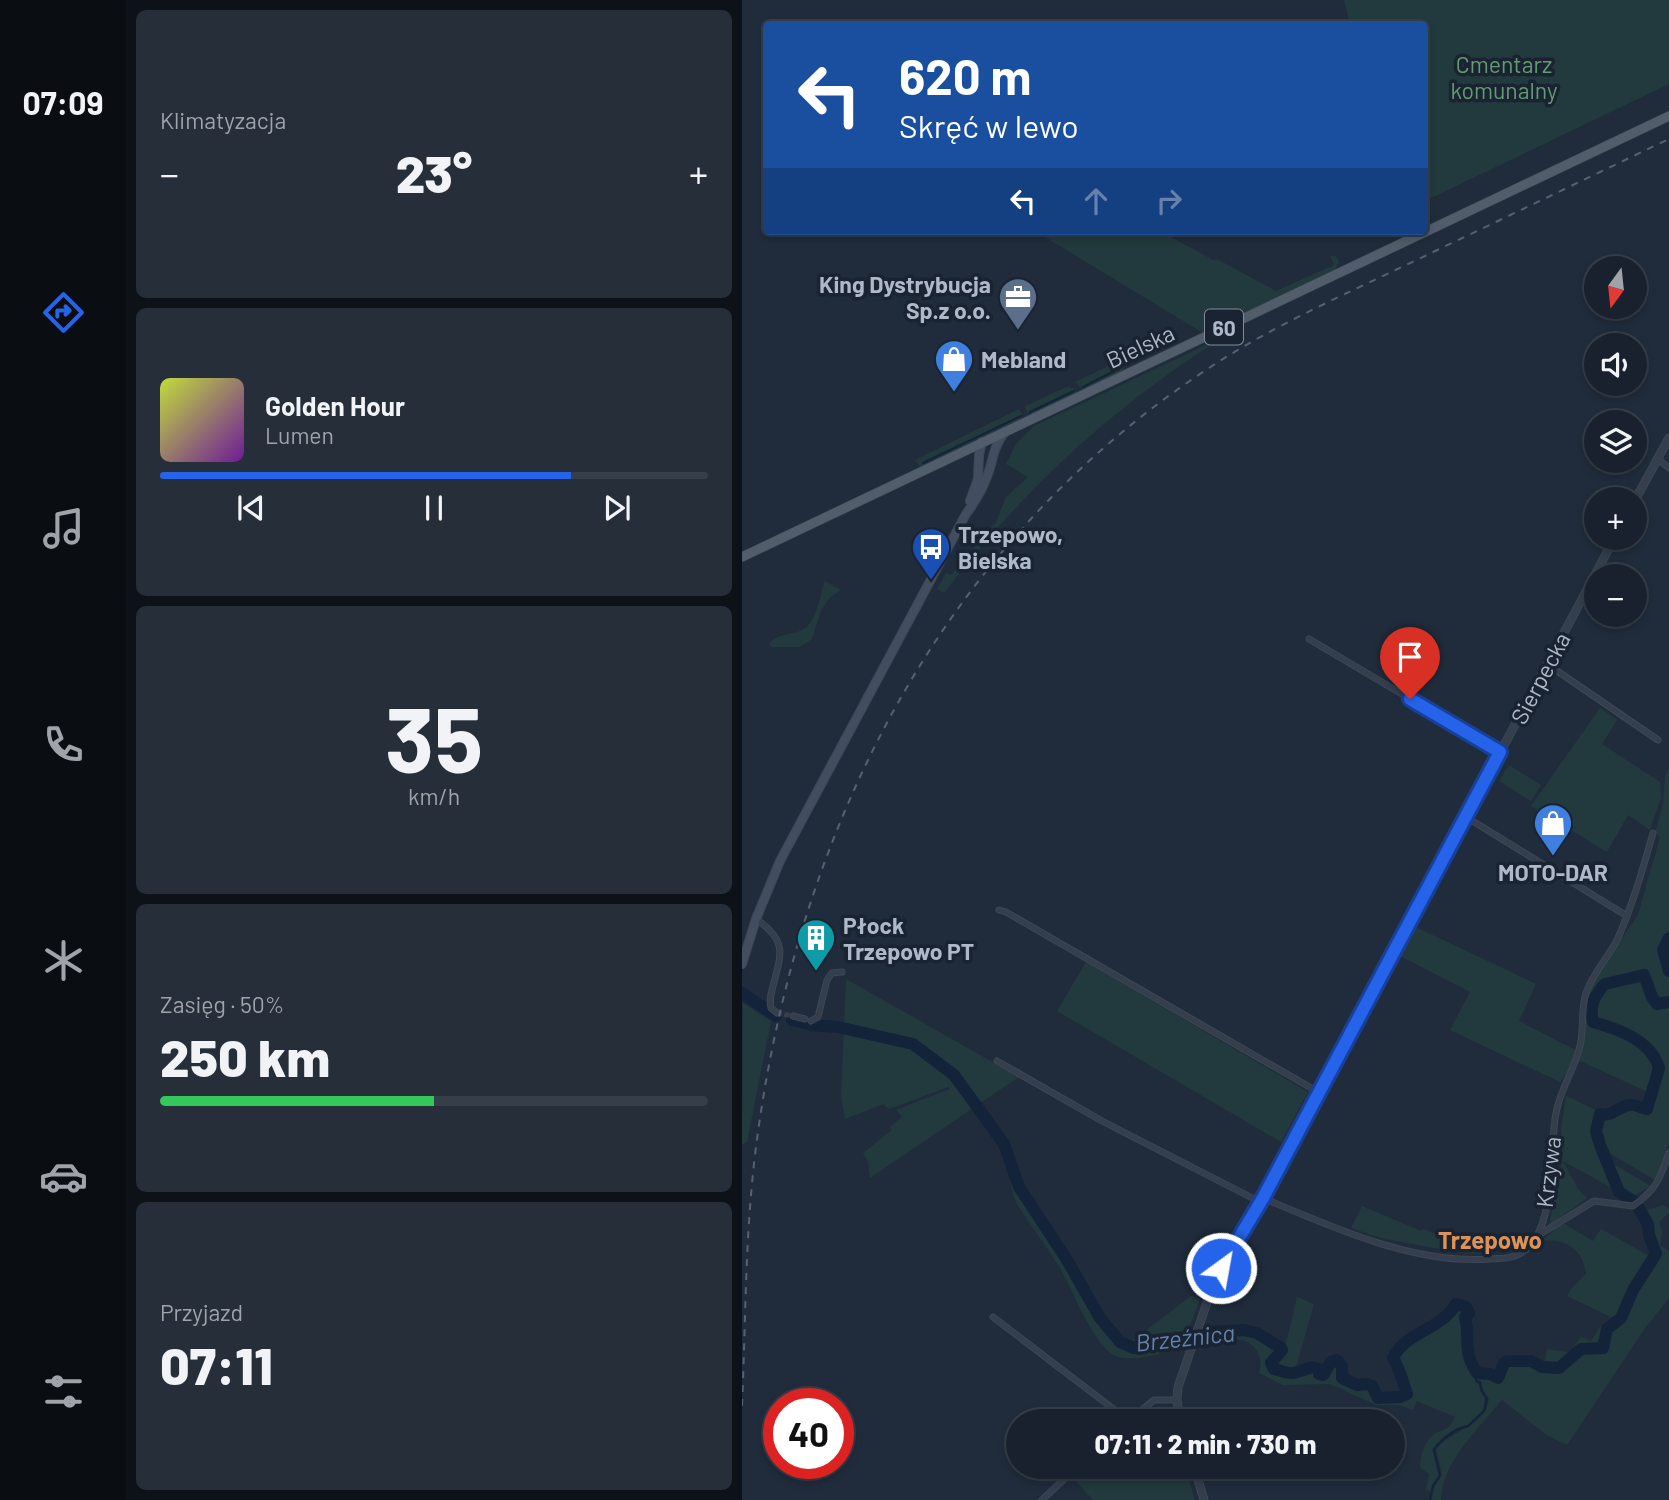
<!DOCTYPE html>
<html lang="pl">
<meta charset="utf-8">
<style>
body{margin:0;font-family:Barlow,sans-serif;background:#252e39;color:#f1f3f6;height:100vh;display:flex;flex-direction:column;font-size:26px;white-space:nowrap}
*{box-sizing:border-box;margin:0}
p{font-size:23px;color:#9fa3aa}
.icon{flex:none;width:38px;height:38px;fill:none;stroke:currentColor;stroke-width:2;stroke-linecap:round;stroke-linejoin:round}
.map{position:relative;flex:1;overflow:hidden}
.side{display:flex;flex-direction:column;gap:10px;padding:10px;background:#0d1219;width:616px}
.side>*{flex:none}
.top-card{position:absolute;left:21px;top:21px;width:665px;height:214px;border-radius:7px;box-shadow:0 4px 10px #0003,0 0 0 2px #363e49;background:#1a4fa0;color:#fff;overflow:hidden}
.needle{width:46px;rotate:195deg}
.buttons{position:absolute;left:842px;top:256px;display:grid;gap:14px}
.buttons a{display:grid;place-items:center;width:63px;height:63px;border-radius:50%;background:#18212d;box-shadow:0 4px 10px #0003,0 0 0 2px #363e49;font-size:35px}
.speed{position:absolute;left:21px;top:1388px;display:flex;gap:14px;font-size:35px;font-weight:700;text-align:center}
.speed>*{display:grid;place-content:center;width:91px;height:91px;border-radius:50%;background:#18212d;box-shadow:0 4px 10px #0003,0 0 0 2px #363e49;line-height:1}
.speed .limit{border:10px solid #d22;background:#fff;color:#111}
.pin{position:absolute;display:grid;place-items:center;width:60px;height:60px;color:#fff;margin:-72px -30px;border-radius:50% 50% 50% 0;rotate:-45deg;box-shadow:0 0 7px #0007}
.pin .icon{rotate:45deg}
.me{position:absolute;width:77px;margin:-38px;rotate:32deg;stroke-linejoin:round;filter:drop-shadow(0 0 5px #0008)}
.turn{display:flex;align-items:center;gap:24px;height:147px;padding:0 21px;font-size:32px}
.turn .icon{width:91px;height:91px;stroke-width:2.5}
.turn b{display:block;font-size:49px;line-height:60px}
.lanes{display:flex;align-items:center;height:66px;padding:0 21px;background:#0003;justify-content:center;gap:35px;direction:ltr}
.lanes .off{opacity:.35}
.big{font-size:52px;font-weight:800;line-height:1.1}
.side .card{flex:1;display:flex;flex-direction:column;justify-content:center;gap:10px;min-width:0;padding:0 24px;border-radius:10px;background:#252e39}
.side .dial{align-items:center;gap:0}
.dial b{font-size:91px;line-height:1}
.song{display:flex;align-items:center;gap:21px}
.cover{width:84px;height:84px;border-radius:10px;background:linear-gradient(135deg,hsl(70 70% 55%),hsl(280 70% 35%))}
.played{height:7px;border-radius:4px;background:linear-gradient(90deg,#2563eb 75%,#363e49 75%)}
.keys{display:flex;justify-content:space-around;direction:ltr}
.heat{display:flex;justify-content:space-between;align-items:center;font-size:38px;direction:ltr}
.charge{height:10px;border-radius:5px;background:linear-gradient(90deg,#34c759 50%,#363e49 0)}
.trip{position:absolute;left:264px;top:1409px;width:399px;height:70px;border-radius:35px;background:#18212d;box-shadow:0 4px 10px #0003,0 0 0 2px #363e49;font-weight:800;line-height:70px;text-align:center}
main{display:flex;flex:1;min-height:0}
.tab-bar{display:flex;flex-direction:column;width:126px;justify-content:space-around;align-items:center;background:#0a0d12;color:#9fa3aa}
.tab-bar .icon{width:49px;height:49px}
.tab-bar .active{color:#2563eb}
.tab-bar b{font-size:32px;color:#f1f3f6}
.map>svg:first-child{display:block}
.green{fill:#223a3d}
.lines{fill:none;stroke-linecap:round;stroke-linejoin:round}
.stream{stroke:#13233a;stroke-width:2}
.river{stroke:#13233a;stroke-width:12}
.minor-tunnel{stroke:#354151;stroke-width:5;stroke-dasharray:5 2.5;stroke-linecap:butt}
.minor-casing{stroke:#3d4755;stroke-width:7}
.tertiary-casing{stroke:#3d4755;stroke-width:9}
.secondary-casing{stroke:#3d4755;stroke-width:10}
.primary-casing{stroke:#3d4755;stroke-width:10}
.minor{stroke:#343e4c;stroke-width:5}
.tertiary{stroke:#343e4c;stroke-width:7}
.secondary{stroke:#424d60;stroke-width:8}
.primary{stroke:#525d6c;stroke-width:9}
.rail{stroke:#556274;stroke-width:2;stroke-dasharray:7 7;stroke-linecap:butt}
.route-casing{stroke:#184099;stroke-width:18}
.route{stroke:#2563eb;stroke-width:12}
.labels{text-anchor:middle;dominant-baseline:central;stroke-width:7;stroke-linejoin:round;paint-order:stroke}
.shield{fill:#192331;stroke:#828b9b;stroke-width:2}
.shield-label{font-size:21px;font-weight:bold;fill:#afb8c8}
.park-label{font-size:23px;fill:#649b71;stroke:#192331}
.poi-label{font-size:23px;font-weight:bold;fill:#afb8c8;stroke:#192331;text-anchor:start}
.street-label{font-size:23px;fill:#afb8c8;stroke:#192331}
.neighbourhood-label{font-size:24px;font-weight:bold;fill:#dc9156;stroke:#192331}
.water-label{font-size:24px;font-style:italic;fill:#6582aa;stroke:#192331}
</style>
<main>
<nav class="tab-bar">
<b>07:09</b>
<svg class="icon active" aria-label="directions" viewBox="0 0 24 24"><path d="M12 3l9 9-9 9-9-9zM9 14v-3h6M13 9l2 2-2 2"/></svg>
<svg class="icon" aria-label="music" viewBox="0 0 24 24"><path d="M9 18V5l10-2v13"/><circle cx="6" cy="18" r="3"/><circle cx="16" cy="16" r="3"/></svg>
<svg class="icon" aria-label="phone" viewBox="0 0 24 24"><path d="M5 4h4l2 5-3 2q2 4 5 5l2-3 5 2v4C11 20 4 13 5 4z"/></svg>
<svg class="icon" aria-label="climate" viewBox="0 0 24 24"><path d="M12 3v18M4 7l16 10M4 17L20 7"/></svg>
<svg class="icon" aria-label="car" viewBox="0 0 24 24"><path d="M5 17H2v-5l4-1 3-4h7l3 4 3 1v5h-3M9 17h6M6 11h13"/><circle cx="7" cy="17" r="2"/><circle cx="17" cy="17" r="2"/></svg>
<svg class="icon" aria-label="filters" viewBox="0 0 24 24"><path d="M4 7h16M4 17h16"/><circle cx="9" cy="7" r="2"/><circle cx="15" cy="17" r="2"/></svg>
</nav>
<section class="side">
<div class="card"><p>Klimatyzacja</p>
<div class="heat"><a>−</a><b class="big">23°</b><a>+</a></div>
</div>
<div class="card">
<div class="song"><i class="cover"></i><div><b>Golden Hour</b><p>Lumen</p></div></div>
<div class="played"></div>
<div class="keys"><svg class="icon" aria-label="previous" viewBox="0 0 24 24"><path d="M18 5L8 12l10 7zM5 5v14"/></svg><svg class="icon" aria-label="pause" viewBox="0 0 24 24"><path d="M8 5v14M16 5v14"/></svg><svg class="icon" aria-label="next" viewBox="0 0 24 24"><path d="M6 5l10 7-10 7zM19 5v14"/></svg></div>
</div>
<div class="card dial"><b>35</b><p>km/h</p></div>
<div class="card"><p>Zasięg · 50%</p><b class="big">250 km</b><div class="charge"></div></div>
<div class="card"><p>Przyjazd</p><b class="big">07:11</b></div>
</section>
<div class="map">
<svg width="927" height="1500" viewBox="0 0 927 1500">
<rect width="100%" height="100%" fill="#202c3c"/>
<g class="green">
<polygon points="602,0 927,0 927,84 683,201 682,24 608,24"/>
<polygon points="307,231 418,231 473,261 475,259 534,291 592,265 588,256 594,256 597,262 593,271 461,333 303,237"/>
<path d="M481 337C371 407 281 489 202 593L195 589 204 573 209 575 254 522 264 497 286 477 264 464 274 444 292 426Z"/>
<polygon points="373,363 383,370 342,390 333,382"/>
<polygon points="327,386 332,389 334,393 291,414 285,412 283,406"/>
<polygon points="277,409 280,415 279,419 178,467 173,460"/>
<path d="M83 581 99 590 88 597 79 610 70 639 58 647H30L27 644C36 632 52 636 63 628 76 619 78 594 83 581Z"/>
<polygon points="858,708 875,720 860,744 918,782 919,798 908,830 886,815 865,852 789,806"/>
<polygon points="767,765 799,785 789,801 757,781"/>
<path d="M927 767V937L920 949 923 968 927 973V1000L917 1003 914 1000 906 976 902 973 861 983C849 995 846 1008 849 1024 861 1027 869 1031 880 1036 910 1049 924 1060 908 1093L836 1060 843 1034 845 998 853 978 896 915 918 837 913 833 921 803 923 777Z"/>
<polygon points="674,927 794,984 777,1021 835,1051 827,1070 818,1082 708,1030 728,992 658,956"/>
<polygon points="344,962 566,1092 539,1142 315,1011"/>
<path d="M902 976 908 997 915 1005 927 1003V1141L920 1168 913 1180 862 1150 856 1130 860 1116 867 1117 886 1107 906 1110C907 1098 916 1083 918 1069 922 1044 871 1026 852 1020 848 1005 855 997 864 985Z"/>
<path d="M104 979 277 1077 238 1103 261 1137 281 1187 321 1246 358 1310 380 1338 390 1341 449 1296 458 1299 440 1348C423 1352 392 1362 376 1357 352 1349 331 1290 318 1268 305 1247 290 1227 276 1206 269 1193 269 1181 265 1167 259 1145 244 1126 231 1108L128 1178 126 1162 121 1153 150 1130 148 1127 160 1117 154 1110 208 1089 206 1087 147 1109 142 1104 103 1119 99 1097Z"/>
<polygon points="1,1003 29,1021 5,1142 0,1145"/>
<polygon points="824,1096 858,1112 853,1131 875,1191 821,1161 836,1189 845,1198 807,1226 820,1160 819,1129"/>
<polygon points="868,1162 909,1186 891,1196 880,1192"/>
<path d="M921 1205 927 1209V1213L917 1222 920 1232 918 1245 927 1251V1298L901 1331 825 1445 806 1436 760 1400C737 1428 700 1462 699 1500H690L692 1487 700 1475 694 1449C711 1429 741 1429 747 1399L741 1390 739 1381 736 1380V1376L745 1375 756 1380 761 1374 763 1364 789 1362 797 1370 818 1371 839 1350 861 1351 866 1348V1330C888 1320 895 1276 916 1257 915 1242 907 1226 902 1211Z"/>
<polygon points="620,1206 679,1231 681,1229 744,1253 724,1254 639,1238 609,1228"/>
<path d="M821 1223 851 1241 859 1229 909 1257 887 1289 879 1315 875 1320 825 1296C829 1287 838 1281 844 1273 841 1249 823 1238 799 1241Z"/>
<path d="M555 1297 572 1304 553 1371C545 1373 534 1369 530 1363L542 1351Z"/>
<path d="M717 1305 723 1308 725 1312 722 1318C725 1330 720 1340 723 1353 726 1363 733 1369 733 1381L737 1384 738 1391 743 1398 740 1412 726 1425 716 1427 702 1436 690 1449 697 1475 690 1485 689 1492 684 1490 687 1474 678 1467C678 1456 682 1442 691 1435 702 1427 706 1433 713 1417L675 1401 671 1410 657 1405H634L588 1384 541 1385 517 1373C524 1352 507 1336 486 1339 477 1340 467 1346 458 1349L461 1338 464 1336C503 1332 504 1329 538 1350L528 1362 530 1370 552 1375 568 1368 576 1369V1374L579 1376 587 1369 590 1363 595 1361 599 1366 597 1373 600 1379 613 1386H626L630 1389 634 1399H658L667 1394 660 1379 659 1367 653 1358 654 1354 680 1333 698 1325Z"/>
<polygon points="858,1327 863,1329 860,1346 853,1348 838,1347 835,1349 832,1346 839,1337 849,1341"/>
<polygon points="805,1349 831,1353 816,1367 802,1365"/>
<polygon points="351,1466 443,1467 453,1500 351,1500 334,1481"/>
</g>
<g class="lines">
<g class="stream">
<polyline points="341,387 378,368"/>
<polyline points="288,412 332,391"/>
<polyline points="181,463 279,416"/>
<path d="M688 1500 691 1486 698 1476 692 1450C700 1439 714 1428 726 1426L743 1410 745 1399 740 1391 738 1383 734 1381 735 1373"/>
</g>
<g class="river">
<polyline points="927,938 921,950 927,971"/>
<polyline points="0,993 34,1016"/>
<polyline points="50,1020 63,1023"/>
<path d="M69 1025 96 1027 171 1044 212 1075 262 1144 277 1187 325 1260 358 1318 378 1342 392 1348 470 1332 502 1330 515 1333 539 1348 540 1350 529 1363 532 1369C538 1370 544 1374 550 1373 562 1372 567 1364 579 1370L577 1374 581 1375 589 1362 595 1360 600 1366V1378L615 1385 626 1384 630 1386 636 1398 658 1397 665 1394C661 1382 658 1369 651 1358 662 1333 700 1329 714 1304L724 1307 727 1313 723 1317C729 1340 719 1348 735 1373L748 1374 756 1378 762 1363 765 1361H789L800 1367 817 1368 839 1349 861 1348 865 1329 879 1318 891 1290 914 1254 907 1235 906 1224 893 1202 877 1192 858 1145 854 1131 858 1114C870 1117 876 1107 887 1105 894 1104 899 1108 905 1109L917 1068C909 1040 876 1029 851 1022 847 1006 852 996 863 984L902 975 910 997 915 1004 927 1002"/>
</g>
<polyline class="minor-tunnel" points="35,1013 51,1016"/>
<g class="minor-casing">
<g id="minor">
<polyline points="916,459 927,468"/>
<polyline points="567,639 758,752"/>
<polyline points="805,664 916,740"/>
<polyline points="724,817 885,916"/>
<polyline points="257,910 264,912 576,1092"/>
<path d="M14 919C45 941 40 952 31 986 29 994 27 1000 29 1008L35 1013"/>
<polyline points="51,1016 63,1019"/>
<polyline points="69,1021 76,1017 85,980 90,973 100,972"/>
<polyline points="255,1061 360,1121 518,1202"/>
<path d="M521 1198C590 1227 672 1265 748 1259 759 1258 770 1259 779 1253 814 1233 808 1154 813 1119 816 1094 830 1074 837 1050 843 1031 838 1011 844 993 851 972 867 957 876 938 891 904 901 868 911 833"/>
<path d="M795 1236 852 1201 891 1206C914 1190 918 1179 927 1153"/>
<polyline points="251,1317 386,1420"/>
<polyline points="386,1421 412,1400 435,1400"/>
<polyline points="300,1500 336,1466"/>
</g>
</g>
<g class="tertiary-casing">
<g id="tertiary">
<polyline points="892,502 927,438"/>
<polyline points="438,1421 435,1400 436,1387 472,1282 521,1198 873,537"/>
<polyline points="452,1466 462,1500"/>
</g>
</g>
<g class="secondary-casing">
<g id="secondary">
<polyline points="228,501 236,479 237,455 240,442"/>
<path d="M0 964 14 919 38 861 224 514C233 502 241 488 246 474 252 457 251 447 263 432"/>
</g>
</g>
<g class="primary-casing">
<polyline id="primary" points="0,557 927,116"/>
</g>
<use href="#minor" class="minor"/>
<use href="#tertiary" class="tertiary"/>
<use href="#secondary" class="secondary"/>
<use href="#primary" class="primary"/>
<path class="rail" d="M0 1406C4 1315 3 1222 16 1132 59 823 201 542 467 368 529 327 597 297 664 265 752 223 839 181 927 139"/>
</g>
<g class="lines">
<g class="route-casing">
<polyline id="route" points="479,1268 521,1198 758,752 668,699"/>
</g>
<use href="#route" class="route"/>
</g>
<defs>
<g id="office-pin" transform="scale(2.0125)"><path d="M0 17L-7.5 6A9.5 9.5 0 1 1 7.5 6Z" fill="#5c6f8a" stroke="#192331"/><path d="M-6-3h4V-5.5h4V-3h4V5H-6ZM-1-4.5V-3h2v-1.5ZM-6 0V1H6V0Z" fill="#fff"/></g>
<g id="shop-pin" transform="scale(2.0125)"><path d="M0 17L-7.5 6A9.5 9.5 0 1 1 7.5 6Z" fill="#3f7fe0" stroke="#192331"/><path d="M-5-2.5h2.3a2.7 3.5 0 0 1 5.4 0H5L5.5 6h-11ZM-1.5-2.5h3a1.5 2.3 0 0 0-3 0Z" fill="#fff"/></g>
<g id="bus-pin" transform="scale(2.0125)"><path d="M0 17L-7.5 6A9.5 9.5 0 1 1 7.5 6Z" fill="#1a4fb4" stroke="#192331"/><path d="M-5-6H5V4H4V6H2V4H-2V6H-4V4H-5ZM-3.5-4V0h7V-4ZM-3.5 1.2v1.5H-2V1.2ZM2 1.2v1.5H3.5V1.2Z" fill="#fff"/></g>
<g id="building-pin" transform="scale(2.0125)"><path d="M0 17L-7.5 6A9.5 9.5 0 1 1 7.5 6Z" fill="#0f9aa8" stroke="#192331"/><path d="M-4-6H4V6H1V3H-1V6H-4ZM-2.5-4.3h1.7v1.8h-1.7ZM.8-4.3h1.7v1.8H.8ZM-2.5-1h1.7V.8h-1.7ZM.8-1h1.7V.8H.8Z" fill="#fff"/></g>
</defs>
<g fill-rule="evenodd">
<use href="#office-pin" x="276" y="297"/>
<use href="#shop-pin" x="212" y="359"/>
<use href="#bus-pin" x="189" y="547"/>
<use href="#shop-pin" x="811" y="823"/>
<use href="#building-pin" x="74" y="938"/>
</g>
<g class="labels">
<rect class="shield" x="463" y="309.5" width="38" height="35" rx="5"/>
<g class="shield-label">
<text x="482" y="327">60</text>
</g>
<g class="park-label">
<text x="762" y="64">Cmentarz<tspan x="762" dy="26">komunalny</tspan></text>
</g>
<g class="poi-label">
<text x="249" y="284" text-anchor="end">King Dystrybucja<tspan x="249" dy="26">Sp.z o.o.</tspan></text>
<text x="239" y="359">Mebland</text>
<text x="216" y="534">Trzepowo,<tspan x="216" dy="26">Bielska</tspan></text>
<text x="811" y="872" text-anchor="middle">MOTO-DAR</text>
<text x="101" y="925">Płock<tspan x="101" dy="26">Trzepowo PT</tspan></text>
</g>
<g class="street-label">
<text transform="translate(398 346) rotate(-25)">Bielska</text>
<text transform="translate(798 678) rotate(-62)">Sierpecka</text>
<text transform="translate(806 1172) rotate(-83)">Krzywa</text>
</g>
<g class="neighbourhood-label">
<text x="748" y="1239">Trzepowo</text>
</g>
<g class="water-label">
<text transform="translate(443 1337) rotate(-6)">Brzeźnica</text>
</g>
</g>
</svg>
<div class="buttons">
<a><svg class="needle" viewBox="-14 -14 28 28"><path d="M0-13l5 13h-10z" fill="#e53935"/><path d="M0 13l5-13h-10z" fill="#9fa3aa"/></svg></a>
<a><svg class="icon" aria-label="sound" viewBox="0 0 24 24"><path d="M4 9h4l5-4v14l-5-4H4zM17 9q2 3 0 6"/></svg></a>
<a><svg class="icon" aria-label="layers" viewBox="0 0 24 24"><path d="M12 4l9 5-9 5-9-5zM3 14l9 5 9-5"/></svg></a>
<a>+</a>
<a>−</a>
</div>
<div class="speed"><div class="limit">40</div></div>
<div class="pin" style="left:668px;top:699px;background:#d93025"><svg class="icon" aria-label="arrive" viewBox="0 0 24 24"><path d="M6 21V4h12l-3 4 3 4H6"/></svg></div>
<svg class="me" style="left:479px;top:1268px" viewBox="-20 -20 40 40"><circle r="17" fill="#2563eb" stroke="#fff" stroke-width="3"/><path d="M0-11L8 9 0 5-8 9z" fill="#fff"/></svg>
<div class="trip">07:11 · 2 min · 730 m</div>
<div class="top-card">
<div class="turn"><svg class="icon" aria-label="left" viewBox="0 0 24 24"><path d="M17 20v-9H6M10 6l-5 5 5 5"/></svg><div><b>620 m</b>Skręć w lewo</div></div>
<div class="lanes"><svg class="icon" aria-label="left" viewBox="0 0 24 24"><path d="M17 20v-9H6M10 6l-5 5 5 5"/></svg><svg class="icon off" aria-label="ahead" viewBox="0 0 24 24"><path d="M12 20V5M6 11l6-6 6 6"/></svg><svg class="icon off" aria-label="right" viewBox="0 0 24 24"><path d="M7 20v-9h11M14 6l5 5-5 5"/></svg></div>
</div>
</div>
</main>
